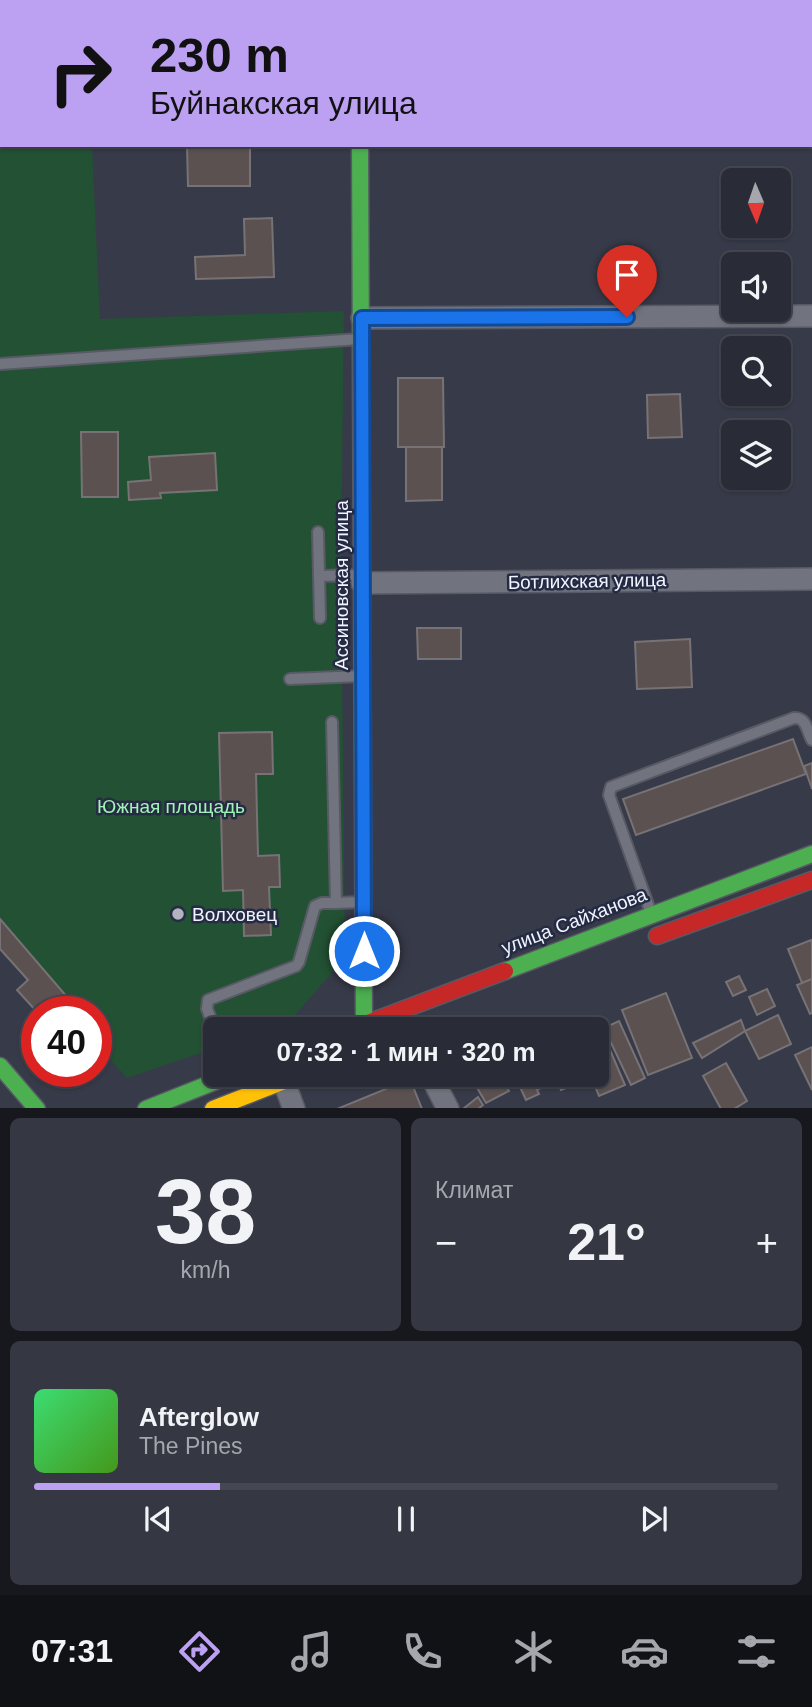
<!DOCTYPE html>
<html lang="ru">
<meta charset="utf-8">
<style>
body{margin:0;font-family:Helvetica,sans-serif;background:#353842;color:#f1f3f6;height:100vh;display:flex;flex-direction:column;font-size:26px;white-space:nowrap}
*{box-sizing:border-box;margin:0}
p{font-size:23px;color:#a5a7ad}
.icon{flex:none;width:38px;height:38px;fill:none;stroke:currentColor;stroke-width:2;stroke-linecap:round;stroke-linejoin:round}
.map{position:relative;height:1108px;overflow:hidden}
.side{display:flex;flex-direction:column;gap:10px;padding:10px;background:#17181e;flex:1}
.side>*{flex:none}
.guide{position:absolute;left:0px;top:0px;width:812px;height:147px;box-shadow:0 2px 5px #0004,0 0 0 2px #454851;background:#bca0f2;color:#111;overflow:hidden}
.needle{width:46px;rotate:178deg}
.fabs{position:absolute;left:721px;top:168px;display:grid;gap:14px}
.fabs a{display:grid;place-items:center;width:70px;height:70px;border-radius:10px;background:#292c36;box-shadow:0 2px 5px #0004,0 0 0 2px #454851;font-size:35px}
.speed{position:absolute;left:21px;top:996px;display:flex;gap:14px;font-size:35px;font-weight:700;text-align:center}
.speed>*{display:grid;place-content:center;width:91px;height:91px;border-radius:50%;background:#292c36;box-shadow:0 2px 5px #0004,0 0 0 2px #454851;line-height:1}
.speed .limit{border:10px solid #d22;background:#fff;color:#111}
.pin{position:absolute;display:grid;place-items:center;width:60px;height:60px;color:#fff;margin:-72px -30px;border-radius:50% 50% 50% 0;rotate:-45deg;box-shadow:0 0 7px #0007}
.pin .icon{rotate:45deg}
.me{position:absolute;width:77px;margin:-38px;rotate:0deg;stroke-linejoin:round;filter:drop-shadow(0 0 5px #0008)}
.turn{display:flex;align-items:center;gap:24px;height:147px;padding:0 35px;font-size:32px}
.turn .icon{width:91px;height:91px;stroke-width:2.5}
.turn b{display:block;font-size:49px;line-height:60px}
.big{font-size:52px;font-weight:700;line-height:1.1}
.side .card{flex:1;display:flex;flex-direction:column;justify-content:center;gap:10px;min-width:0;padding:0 24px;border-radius:10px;background:#353842}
.side .dial{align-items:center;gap:0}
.dial b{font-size:91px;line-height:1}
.song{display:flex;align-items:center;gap:21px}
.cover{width:84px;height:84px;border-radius:10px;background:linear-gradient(135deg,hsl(140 70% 55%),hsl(100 70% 35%))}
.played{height:7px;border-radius:4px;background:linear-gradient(90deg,#bca0f2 25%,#454851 25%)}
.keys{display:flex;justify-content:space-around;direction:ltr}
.heat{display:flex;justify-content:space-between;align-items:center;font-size:38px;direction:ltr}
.side .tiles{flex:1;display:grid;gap:10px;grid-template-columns:1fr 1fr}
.card:last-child{grid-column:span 2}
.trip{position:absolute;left:203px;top:1017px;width:406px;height:70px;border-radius:10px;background:#292c36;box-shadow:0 2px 5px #0004,0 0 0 2px #454851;font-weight:700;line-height:70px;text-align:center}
.dock{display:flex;height:112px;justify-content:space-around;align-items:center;background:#101216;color:#a5a7ad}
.dock .icon{width:49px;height:49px}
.dock .active{color:#bca0f2}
.dock b{font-size:32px;color:#f1f3f6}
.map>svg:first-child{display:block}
.built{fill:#353c59}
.green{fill:#235133}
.building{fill:#5b5151;stroke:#777275;stroke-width:2}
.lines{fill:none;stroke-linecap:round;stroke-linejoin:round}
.lane-casing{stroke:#575964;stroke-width:14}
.street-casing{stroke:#575964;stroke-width:24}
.fast-casing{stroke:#575964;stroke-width:19}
.slow-casing{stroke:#575964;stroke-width:19}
.jam-casing{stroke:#575964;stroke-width:19}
.lane{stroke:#71737e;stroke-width:10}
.street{stroke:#71737e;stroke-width:21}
.fast{stroke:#4caf50;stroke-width:16}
.slow{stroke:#ffc107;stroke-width:16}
.jam{stroke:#c62828;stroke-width:16}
.route-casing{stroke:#114b97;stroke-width:18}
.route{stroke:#1a73e8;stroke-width:12}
.poi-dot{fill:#b1b4bf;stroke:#262b44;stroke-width:2.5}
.labels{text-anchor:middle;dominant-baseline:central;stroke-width:5;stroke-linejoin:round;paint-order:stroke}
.street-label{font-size:19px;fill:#f2f5ff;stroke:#262b44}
.park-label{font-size:19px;fill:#9ff5b4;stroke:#262b44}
.poi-label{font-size:19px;fill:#f2f5ff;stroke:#262b44;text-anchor:start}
</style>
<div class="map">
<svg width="812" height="1109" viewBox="0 0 812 1109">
<rect width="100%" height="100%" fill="#373a48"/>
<rect class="built" x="87" y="0" width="253" height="2"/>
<polygon class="green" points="0,0 87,0 87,2 2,2 2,145 92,145 100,319 344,311 341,569 345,958 287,1024 271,1029 215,1029 215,1048 127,1078 96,1044 96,1012 66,1011 0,939"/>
<g class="building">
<polygon points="187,145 250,145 250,186 188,186"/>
<polygon points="272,218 274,277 196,279 195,257 245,255 244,219"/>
<polygon points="732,359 733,394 766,394 766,400 733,401"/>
<polygon points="398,378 443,378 444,447 398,447"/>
<polygon points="680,394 682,437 648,438 647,395"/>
<polygon points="81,432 118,432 118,497 82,497"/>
<polygon points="406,447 442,447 442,500 406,501"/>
<polygon points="215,453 217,490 160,493 161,498 129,500 128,482 151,480 149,457"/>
<polygon points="417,628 461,628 461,659 418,659"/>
<polygon points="690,639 692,687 637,689 635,642"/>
<polygon points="272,732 273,774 256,774 258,856 279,855 280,887 269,887 271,935 244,936 243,890 223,891 219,733"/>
<polygon points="793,739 806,774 636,835 623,799"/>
<polygon points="812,763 812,789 804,766"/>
<polygon points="0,919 80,1012 37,1012 17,990 28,980 0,949"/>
<polygon points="811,940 812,943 812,979 802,983 788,949"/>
<polygon points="739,976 746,990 733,996 726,982"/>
<polygon points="812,979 812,1013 810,1014 797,985"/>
<polygon points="767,989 775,1006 757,1015 749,997"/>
<polygon points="666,993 692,1058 648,1075 622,1010"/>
<polygon points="778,1015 791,1044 759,1059 745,1031"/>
<polygon points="596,1017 625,1085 599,1096 595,1086 608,1080 599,1058 597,1059 597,1029 570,1029"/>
<polygon points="741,1020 745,1031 702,1058 693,1043"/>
<polygon points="619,1021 645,1078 631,1085 604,1028"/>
<polygon points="812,1047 812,1090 795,1055"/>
<polygon points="726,1063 747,1101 734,1109 721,1109 703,1076"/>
<polygon points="497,1074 500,1074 509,1091 486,1103 476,1086"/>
<polygon points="514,1074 530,1074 539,1094 526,1100"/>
<polygon points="533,1074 554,1074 557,1081 539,1089"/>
<polygon points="558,1074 589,1074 591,1078 561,1090 555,1075"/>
<polygon points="410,1079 422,1109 337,1109"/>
<polygon points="478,1097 483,1105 478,1109 463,1109"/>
</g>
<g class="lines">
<g class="lane-casing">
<g id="lane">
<polyline points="0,364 359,339"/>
<polyline points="318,532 320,618"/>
<polyline points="319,576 359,575"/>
<polyline points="290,679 360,676"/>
<polyline points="332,722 336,903 361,902"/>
<path d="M651 913 609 795 611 787 794 718C807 717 807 732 812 740"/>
<polyline points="215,1029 207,1009 208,1000 296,966 299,962 315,906 322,903 336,903"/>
</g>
</g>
<g class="street-casing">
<g id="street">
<polyline points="362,318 812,316"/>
<polyline points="362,583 812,579"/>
<polyline points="281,1074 294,1109"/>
<polyline points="430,1074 448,1109"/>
</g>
</g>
<g class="fast-casing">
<g id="fast">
<polyline points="357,0 357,2"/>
<polyline points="360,145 364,1024"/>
<polyline points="505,971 812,854"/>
<polyline points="0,1066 37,1109"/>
<polyline points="146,1109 234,1074"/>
</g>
</g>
<g class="slow-casing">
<g id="slow">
<polyline points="810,42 812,42"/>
<polyline points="213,1109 302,1074"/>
</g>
</g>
<g class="jam-casing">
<g id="jam">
<polyline points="657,936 812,880"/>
<polyline points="352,1029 505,971"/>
</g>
</g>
<use href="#lane" class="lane"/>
<use href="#street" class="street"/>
<use href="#fast" class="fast"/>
<use href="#slow" class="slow"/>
<use href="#jam" class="jam"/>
</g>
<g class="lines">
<g class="route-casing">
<polyline id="route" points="364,951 362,318 627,317"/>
</g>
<use href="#route" class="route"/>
</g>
<circle class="poi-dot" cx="178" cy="914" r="7"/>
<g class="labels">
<g class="street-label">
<text transform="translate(587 581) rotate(-1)">Ботлихская улица</text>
<text transform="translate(341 585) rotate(-90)">Ассиновская улица</text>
<text transform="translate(574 921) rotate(-21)">улица Сайханова</text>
</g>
<g class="park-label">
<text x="171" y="806">Южная площадь</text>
</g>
<g class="poi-label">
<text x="192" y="914">Волховец</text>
</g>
</g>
</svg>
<div class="fabs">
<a><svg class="needle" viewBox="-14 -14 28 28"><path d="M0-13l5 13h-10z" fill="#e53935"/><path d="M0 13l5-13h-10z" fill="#a5a7ad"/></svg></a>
<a><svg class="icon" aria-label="sound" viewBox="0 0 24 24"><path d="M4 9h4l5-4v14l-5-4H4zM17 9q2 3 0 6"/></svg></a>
<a><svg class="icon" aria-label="search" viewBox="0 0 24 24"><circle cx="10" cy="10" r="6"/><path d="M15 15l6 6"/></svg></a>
<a><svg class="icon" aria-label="layers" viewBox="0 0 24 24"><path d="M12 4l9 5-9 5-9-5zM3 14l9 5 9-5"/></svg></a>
</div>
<div class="speed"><div class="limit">40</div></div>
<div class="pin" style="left:627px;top:317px;background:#d93025"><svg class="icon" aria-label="arrive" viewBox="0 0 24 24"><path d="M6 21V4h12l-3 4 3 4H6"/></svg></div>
<svg class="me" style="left:364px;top:951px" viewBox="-20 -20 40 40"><circle r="17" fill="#1a73e8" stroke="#fff" stroke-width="3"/><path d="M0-11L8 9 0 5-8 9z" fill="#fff"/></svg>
<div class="trip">07:32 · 1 мин · 320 m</div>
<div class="guide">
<div class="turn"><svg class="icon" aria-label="right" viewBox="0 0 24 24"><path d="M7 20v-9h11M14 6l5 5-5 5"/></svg><div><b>230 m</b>Буйнакская улица</div></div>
</div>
</div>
<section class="side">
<div class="tiles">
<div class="card dial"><b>38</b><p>km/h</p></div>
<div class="card"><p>Климат</p>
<div class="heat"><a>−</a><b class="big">21°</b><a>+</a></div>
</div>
<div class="card">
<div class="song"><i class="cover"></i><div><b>Afterglow</b><p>The Pines</p></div></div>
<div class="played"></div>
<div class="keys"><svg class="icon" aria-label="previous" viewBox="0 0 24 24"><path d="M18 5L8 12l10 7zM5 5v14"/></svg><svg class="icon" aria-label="pause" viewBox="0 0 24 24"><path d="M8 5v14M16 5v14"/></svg><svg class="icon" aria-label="next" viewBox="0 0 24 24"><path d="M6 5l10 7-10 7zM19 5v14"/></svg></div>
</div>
</div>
</section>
<nav class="dock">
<b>07:31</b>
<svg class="icon active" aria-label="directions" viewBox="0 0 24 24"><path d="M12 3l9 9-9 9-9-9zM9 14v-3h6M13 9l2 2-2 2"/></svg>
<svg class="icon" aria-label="music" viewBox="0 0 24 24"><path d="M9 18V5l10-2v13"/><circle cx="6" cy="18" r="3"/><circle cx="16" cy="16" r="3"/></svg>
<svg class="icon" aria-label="phone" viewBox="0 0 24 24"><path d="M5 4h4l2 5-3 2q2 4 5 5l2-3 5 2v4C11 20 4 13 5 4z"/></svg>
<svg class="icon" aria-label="climate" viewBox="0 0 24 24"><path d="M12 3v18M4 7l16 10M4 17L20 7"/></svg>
<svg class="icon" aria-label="car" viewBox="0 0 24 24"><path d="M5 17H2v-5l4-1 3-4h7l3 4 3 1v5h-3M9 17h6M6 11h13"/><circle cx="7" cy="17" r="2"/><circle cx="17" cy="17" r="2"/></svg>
<svg class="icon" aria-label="filters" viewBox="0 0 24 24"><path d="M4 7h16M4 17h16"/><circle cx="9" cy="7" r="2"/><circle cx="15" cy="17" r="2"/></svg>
</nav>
